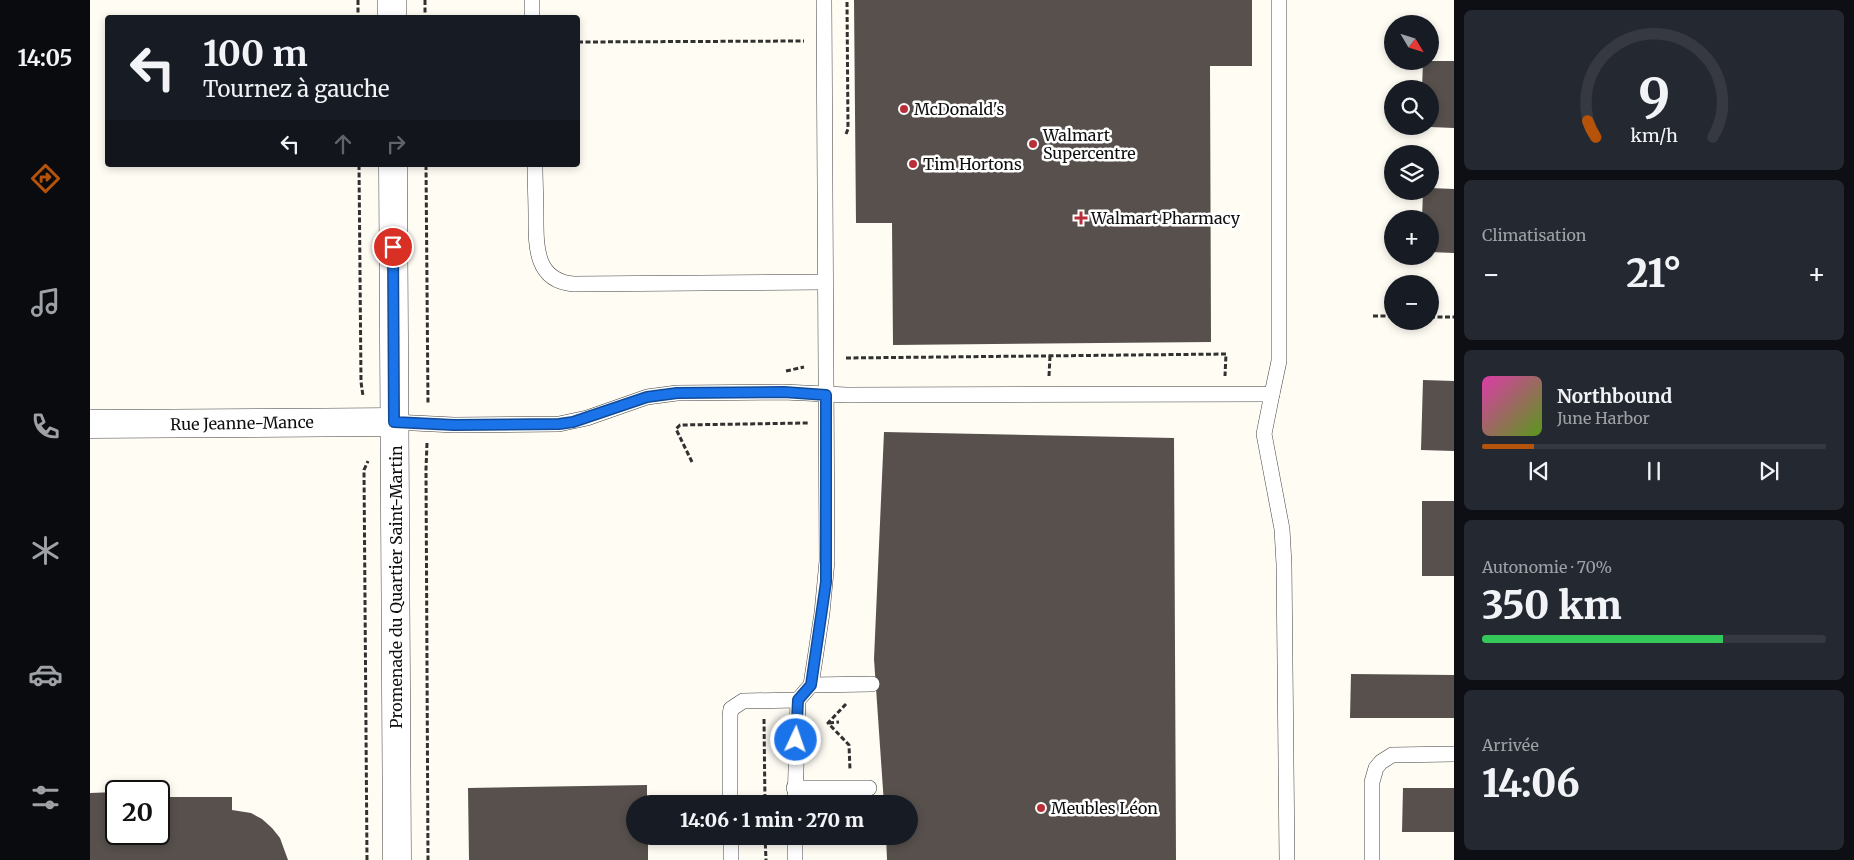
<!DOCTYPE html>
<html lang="fr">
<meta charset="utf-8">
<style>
body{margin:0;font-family:Merriweather,serif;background:#242831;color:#f1f3f6;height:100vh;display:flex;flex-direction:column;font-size:19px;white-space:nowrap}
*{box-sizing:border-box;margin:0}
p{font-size:16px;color:#9ea1a6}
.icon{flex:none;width:28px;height:28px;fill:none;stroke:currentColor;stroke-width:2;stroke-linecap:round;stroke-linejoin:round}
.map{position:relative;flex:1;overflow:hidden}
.panel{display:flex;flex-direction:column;gap:10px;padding:10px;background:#0d0f14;width:400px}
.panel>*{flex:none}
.banner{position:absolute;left:15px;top:15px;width:475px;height:152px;border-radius:5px;box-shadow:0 2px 8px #0003;background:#171b24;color:#f1f3f6;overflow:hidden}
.needle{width:32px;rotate:128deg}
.buttons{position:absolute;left:1294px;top:15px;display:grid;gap:10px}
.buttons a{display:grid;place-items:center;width:55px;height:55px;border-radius:50%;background:#171b24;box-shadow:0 2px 8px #0003;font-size:25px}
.speed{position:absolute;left:15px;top:780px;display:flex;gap:10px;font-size:25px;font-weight:700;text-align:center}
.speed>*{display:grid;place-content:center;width:65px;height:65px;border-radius:50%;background:#171b24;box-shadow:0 2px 8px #0003;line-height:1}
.speed .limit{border:2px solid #111;border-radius:8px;background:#fff;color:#111}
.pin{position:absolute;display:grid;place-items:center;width:42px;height:42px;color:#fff;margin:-21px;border:2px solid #fff;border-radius:50%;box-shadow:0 1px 5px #0007}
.me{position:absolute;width:55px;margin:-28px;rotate:3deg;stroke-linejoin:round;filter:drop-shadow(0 0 4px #0008)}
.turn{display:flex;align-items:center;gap:18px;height:105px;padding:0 15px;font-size:22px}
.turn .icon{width:65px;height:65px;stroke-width:2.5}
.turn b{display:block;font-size:35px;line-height:42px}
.lanes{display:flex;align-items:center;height:48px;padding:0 15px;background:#0003;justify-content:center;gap:25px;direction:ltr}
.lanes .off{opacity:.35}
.big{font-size:38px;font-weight:800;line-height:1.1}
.panel .widget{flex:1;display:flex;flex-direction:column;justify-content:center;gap:8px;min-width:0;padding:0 18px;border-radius:8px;background:#242831}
.panel .dial{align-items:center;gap:0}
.dial svg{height:130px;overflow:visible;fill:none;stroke:#363941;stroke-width:7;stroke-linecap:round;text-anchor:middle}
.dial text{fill:#f1f3f6;stroke:none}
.song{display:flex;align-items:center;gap:15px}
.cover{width:60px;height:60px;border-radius:8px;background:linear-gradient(135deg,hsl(320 70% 55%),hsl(90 70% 35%))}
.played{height:5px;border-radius:2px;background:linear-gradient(90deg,#b45309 15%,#363941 15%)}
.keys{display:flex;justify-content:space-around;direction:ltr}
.heat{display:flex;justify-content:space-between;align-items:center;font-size:28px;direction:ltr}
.charge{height:8px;border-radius:4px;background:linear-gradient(90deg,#34c759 70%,#363941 0)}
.trip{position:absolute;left:536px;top:795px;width:292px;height:50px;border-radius:25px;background:#171b24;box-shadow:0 2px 8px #0003;font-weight:800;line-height:50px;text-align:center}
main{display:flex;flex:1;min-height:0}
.tabs{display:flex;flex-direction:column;width:90px;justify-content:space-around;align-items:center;background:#090b0e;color:#9ea1a6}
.tabs .icon{width:35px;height:35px}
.tabs .on{color:#b45309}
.tabs b{font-size:22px;color:#f1f3f6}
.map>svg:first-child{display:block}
.building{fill:#57504c}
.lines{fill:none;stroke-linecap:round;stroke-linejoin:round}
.service-casing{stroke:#424242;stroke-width:16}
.minor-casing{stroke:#424242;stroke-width:29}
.path{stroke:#313131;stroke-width:3;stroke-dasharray:5 2.5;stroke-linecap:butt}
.service{stroke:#fff;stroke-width:15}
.minor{stroke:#fff;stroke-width:28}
.route-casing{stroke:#114b97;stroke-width:12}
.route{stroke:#1a73e8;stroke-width:9}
.poi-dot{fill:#b82f39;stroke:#fff;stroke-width:2}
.labels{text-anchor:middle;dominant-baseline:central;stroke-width:5;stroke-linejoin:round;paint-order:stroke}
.poi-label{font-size:16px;fill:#0f0f0f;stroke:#fff;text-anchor:start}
.street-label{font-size:16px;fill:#0f0f0f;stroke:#fff}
</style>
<main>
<nav class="tabs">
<b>14:05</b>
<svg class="icon on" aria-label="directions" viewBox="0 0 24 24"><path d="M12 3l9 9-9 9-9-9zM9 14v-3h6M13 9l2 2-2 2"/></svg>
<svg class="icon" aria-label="music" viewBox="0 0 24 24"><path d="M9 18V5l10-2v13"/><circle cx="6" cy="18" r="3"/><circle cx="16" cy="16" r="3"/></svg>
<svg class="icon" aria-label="phone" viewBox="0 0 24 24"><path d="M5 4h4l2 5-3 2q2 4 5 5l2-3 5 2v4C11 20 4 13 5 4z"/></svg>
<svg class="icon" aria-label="climate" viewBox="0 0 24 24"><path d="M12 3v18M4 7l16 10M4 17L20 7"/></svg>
<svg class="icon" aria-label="car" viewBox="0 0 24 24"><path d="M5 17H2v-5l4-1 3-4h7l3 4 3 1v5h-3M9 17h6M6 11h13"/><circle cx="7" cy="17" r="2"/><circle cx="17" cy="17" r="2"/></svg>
<svg class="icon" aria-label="filters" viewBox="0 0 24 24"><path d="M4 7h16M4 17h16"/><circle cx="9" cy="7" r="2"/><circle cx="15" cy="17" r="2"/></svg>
</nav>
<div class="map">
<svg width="1364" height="860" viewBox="0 0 1364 860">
<rect width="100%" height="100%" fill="#fefcf3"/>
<g class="building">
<polygon points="764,0 1162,0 1162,66 1120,66 1121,342 803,345 802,223 766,223"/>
<polygon points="1333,61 1364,61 1364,128 1340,127 1340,89 1332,89"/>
<polygon points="1340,188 1364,189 1364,253 1340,252 1340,219 1332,219 1333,191 1340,191"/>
<polygon points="1333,380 1364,381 1364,451 1331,450"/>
<polygon points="794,432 1084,438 1086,860 797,860 796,836 820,836 820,804 794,804 784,659"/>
<rect x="1332" y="501" width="32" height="75"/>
<polygon points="1261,674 1364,675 1364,718 1260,718"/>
<polygon points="557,785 557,804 545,804 545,836 558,836 558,860 379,860 378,788"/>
<polygon points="1313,788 1364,788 1364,832 1312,832"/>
<polygon points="26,792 26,834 69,834 69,797 142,797 142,810 161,813 172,819 182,828 190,838 198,860 0,860 0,793"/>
</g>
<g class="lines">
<g class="service-casing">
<g id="service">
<polyline points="442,0 442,18"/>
<path d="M445 165C445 182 446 199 446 216 446 246 445 281 484 284L735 282"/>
<polyline points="1182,394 1174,434 1192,529 1194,564 1197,860"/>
<polyline points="304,422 364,425 469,424 497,418 557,397 587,393 693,392 757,395 1182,394 1189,361 1189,0"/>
<polyline points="721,685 782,684"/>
<polyline points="704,788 779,788"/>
<polyline points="640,804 640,715 641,709 653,701 708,700"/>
<polyline points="705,804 708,700 721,685 732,613 737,561 734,0"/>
<polyline points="641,836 641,860"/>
<polyline points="705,836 705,860"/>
<polyline points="1282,860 1282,782 1286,768 1291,762 1302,755 1364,754"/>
</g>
</g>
<g class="minor-casing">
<g id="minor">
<polyline points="302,0 302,18"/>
<polyline points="303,165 307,860"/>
<polyline points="0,424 304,422"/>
</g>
</g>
<g class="path">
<polyline points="268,0 268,18"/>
<polyline points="335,0 335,18"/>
<polyline points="488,42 714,41"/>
<polyline points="756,134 758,129 757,0"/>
<polyline points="269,165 271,382 273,396"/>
<polyline points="336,165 338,404"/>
<polyline points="1283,316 1302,316"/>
<polyline points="1340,317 1364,317"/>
<polyline points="756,358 1136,354 1135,376"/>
<polyline points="696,371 714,367"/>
<polyline points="959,376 960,356"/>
<polyline points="337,443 336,469 338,860"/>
<polyline points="602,462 586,429 590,425 718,423"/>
<polyline points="756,704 738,723 759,745 760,770"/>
<polyline points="674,719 675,804"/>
<polyline points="739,723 749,722"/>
<polyline points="675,836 676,860"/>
<polyline points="277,860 274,470 278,461"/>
</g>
<use href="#service" class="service"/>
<use href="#minor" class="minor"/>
</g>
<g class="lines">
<g class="route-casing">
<polyline id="route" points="303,247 304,422 364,425 469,424 483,422 557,397 587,393 694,392 736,395 736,582 721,685 708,700 706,740"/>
</g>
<use href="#route" class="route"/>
</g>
<g class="poi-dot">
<circle cx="814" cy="109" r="5"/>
<circle cx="943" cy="144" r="5"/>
<circle cx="823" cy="164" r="5"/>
<path d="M988.5 210.5h5v5h5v5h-5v5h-5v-5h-5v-5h5z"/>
<circle cx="951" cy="808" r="5"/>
</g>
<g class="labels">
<g class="poi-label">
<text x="824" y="109">McDonald's</text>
<text x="953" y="135">Walmart<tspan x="953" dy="18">Supercentre</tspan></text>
<text x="833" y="164">Tim Hortons</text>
<text x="1001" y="218">Walmart Pharmacy</text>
<text x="961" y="808">Meubles Léon</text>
</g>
<g class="street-label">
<text transform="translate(152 423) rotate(-1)">Rue Jeanne-Mance</text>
<text transform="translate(306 587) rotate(-90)">Promenade du Quartier Saint-Martin</text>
</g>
</g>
</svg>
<div class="buttons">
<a><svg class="needle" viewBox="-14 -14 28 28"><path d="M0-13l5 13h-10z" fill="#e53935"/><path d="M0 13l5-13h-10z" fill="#9ea1a6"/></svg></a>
<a><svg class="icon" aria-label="search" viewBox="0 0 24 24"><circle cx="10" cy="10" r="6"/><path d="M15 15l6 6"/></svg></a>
<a><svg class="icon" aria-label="layers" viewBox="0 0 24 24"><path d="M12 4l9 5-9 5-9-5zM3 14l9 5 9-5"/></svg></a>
<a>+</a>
<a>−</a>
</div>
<div class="speed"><div class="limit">20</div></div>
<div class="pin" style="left:303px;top:247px;background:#d93025"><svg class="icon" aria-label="arrive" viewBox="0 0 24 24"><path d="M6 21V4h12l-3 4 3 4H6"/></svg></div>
<svg class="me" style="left:706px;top:740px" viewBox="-20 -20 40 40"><circle r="17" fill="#1a73e8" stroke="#fff" stroke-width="3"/><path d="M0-11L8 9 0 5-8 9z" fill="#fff"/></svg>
<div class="trip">14:06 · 1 min · 270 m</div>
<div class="banner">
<div class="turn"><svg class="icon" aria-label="left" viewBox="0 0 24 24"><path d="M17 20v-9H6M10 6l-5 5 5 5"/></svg><div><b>100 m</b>Tournez à gauche</div></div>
<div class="lanes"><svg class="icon" aria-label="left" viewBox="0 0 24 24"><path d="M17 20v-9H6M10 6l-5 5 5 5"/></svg><svg class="icon off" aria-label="ahead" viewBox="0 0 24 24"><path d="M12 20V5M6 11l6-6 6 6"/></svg><svg class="icon off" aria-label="right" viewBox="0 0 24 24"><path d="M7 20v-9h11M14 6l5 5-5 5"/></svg></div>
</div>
</div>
<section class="panel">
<div class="widget dial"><svg viewBox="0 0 100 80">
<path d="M14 69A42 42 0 1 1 86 69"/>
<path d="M14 69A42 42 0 0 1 9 59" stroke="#b45309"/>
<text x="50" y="56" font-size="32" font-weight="700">9</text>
<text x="50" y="72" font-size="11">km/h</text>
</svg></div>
<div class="widget"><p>Climatisation</p>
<div class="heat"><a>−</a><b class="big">21°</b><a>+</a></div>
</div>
<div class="widget">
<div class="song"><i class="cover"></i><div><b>Northbound</b><p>June Harbor</p></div></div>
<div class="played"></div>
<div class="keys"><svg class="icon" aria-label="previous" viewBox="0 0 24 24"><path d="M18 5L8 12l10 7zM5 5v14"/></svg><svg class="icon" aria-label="pause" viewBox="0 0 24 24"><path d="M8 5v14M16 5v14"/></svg><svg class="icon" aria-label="next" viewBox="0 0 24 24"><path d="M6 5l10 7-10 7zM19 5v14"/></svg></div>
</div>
<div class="widget"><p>Autonomie · 70%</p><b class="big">350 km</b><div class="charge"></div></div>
<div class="widget"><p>Arrivée</p><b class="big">14:06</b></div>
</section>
</main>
